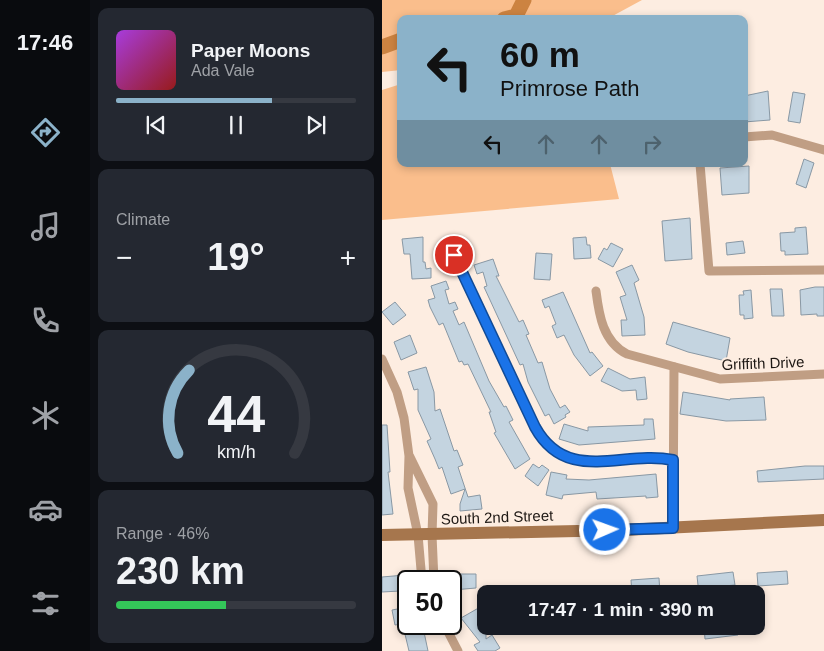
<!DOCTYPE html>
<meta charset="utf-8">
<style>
body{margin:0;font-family:Helvetica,sans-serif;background:#242831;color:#f1f3f6;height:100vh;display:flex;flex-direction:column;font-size:19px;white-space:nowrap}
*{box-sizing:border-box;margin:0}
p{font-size:16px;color:#9ea1a6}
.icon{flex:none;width:28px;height:28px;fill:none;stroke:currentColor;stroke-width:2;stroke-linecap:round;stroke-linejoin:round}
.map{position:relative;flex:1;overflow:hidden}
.side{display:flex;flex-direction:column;gap:8px;padding:8px;background:#0d0f14;width:292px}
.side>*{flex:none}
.banner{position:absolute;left:15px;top:15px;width:351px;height:152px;border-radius:10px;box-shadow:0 2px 8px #0003;background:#8bb2c9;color:#111;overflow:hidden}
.speed{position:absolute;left:15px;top:570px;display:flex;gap:10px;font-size:25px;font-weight:700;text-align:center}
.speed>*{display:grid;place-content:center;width:65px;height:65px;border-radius:50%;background:#171b24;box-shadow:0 2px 8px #0003;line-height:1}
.speed .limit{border:2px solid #111;border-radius:8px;background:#fff;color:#111}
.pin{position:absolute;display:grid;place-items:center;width:42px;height:42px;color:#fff;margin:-21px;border:2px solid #fff;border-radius:50%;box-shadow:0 1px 5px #0007}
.me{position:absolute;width:55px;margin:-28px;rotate:88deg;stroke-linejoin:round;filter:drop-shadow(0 0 4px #0008)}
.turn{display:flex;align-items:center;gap:18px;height:105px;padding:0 20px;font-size:22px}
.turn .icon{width:65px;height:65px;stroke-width:2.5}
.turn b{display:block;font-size:35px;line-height:42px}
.lanes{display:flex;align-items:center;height:48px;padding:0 20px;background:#0003;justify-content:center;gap:25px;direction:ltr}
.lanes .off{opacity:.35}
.big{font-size:38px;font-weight:700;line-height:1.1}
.side .card{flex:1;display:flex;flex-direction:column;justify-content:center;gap:8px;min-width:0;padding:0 18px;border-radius:10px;background:#242831}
.side .dial{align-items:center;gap:0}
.dial svg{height:130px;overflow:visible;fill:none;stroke:#363941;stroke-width:7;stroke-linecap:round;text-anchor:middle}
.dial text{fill:#f1f3f6;stroke:none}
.song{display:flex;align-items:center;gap:15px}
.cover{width:60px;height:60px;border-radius:8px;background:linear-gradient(135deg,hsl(280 70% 55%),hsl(0 70% 35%))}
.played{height:5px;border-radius:2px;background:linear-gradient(90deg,#8bb2c9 65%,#363941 65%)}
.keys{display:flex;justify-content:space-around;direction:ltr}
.heat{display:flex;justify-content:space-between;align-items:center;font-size:28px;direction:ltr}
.charge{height:8px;border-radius:4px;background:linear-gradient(90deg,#34c759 46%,#363941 0)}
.trip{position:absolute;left:95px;top:585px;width:288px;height:50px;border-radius:10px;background:#171b24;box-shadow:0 2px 8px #0003;font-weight:700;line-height:50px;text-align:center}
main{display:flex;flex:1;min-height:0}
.menu{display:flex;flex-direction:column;width:90px;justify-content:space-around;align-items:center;background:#090b0e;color:#9ea1a6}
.menu .icon{width:35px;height:35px}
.menu .on{color:#8bb2c9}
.menu b{font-size:22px;color:#f1f3f6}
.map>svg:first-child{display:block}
.green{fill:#fabe8c}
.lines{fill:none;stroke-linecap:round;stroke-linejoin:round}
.river{stroke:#cc8341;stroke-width:15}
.building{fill:#c4d4e0;stroke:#8998a4}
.street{stroke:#c09e84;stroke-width:9}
.secondary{stroke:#a6764d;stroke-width:12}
.route-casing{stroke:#114b97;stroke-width:12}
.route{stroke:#1a73e8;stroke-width:9}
.labels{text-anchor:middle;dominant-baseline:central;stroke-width:4;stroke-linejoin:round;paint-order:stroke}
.street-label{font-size:15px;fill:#1e1814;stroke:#fdede1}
</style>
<main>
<nav class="menu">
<b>17:46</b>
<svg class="icon on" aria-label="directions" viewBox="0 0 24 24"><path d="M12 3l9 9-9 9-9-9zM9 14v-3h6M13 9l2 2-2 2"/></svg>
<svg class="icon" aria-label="music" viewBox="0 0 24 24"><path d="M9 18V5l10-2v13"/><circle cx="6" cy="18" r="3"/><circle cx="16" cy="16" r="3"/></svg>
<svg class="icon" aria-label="phone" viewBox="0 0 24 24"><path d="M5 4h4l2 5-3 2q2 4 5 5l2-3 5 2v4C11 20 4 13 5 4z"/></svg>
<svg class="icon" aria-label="climate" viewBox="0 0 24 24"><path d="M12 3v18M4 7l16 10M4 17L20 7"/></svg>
<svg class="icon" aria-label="car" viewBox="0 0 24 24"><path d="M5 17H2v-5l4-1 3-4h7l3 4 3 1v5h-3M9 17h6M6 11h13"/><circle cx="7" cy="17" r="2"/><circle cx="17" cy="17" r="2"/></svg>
<svg class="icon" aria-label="filters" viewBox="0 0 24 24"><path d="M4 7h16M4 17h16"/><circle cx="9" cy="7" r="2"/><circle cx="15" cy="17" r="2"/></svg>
</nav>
<section class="side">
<div class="card">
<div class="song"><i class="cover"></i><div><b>Paper Moons</b><p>Ada Vale</p></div></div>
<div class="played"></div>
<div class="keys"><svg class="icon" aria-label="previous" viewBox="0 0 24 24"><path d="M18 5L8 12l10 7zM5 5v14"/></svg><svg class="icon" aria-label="pause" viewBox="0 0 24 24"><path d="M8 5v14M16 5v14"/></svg><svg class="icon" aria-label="next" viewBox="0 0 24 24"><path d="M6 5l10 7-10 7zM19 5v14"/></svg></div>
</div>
<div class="card"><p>Climate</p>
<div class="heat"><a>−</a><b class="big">19°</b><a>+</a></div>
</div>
<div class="card dial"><svg viewBox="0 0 100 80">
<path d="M14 69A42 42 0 1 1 86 69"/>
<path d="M14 69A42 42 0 0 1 21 18" stroke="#8bb2c9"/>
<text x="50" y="56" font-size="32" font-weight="700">44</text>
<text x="50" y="72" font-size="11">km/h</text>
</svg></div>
<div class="card"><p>Range · 46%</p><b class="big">230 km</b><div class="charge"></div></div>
</section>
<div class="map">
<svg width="442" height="651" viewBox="0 0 442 651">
<rect width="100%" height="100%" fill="#fdede1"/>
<g class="green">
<polygon points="0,0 260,0 225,19 19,19 19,70 0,72"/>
<polygon points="19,84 19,164 228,164 237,199 0,220 0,90"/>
</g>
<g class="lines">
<g class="river">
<polyline points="122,19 134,16 142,0"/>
<polyline points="0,47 19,40"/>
</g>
</g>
<g class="building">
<polygon points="386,91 388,120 362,122 362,96"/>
<polygon points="411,92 423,94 418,123 406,121"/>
<polygon points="422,159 432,163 424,188 414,184"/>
<polygon points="367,166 367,193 340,195 338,168"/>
<polygon points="308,218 310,259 283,261 280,221"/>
<polygon points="424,227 426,254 403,255 403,251 399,251 398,233 413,232 413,228"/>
<polygon points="41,237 41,262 43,262 44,269 49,268 49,278 30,279 28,254 22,254 20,239"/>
<polygon points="204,237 205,245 208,245 209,258 192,259 191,238"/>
<polygon points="361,241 363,253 345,255 344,243"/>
<polygon points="229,243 241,249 231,267 216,259 222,248 225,250"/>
<polygon points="154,253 170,254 168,280 152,279"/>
<polygon points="111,259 117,276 114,276 137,322 141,320 147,334 144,335 156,363 160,362 168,389 178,408 183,405 188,412 183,415 184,417 172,424 167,414 163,416 146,382 141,364 138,365 102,287 105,286 101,272 95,274 92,265"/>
<polygon points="250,265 257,280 252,283 262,317 263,335 240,336 239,320 245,320 238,297 244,295 234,272"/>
<polygon points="64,281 67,289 63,290 67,304 73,302 76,309 71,311 77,325 82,322 107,381 122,407 124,406 131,420 127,422 148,459 133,469 112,433 114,432 107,412 109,412 86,364 82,365 80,361 77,362 61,323 57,325 48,307 46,300 53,298 49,286"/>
<polygon points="433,287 442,287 442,316 435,316 435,314 419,315 418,290"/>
<polygon points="388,289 400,289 402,316 390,316"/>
<polygon points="369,290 371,318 362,319 362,315 358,315 357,295 362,295 361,291"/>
<polygon points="181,292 208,353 210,352 221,366 208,376 192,355 182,335 175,338 170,326 174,324 167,306 163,308 160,300"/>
<polygon points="13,302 24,315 11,325 0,312"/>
<polygon points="291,322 348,338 344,361 306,352 284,344"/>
<polygon points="28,335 35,353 19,360 12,342"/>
<polygon points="44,367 52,392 53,411 58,409 72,451 75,450 81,465 76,467 86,497 98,495 100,509 78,511 78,504 83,489 69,494 60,467 57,469 53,459 45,441 49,439 36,410 36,389 32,390 26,372"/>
<polygon points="226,368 248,379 263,377 265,399 255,400 254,390 240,391 219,381"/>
<polygon points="301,392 348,400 348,399 382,397 384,420 344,421 298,414"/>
<polygon points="262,419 271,419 273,439 197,445 177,439 182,424 206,431 206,427 262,425"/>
<polygon points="0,425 5,425 8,472 6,472 11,514 0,515"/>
<polygon points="151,464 157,468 160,465 167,470 156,486 143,476"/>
<polygon points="423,466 442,466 442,479 376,482 375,471"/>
<polygon points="169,472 185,475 184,479 207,480 274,474 276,497 264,498 264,496 215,499 214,492 181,495 180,499 164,495"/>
<polygon points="405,571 406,584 376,586 375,573"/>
<polygon points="351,572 353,585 342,586 342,593 317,594 315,576"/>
<polygon points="70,574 94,574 94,588 71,590"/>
<polygon points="23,575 23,584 18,584 18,591 0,592 0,577"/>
<polygon points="277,578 278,594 250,594 249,580"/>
<polygon points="100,606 104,613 104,639 110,635 118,648 113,651 96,651 92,645 98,642 79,618"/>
<polygon points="26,607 26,623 13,625 10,610"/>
<polygon points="322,626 355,626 356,635 323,639"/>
<polygon points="35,628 36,633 42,632 46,651 27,651 22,630"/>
</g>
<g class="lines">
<g class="street">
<polyline points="362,137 390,135 442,150"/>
<polyline points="318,164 327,271 442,270"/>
<path d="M72 255 153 427C185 485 240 449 291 460"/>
<path d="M214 291C217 315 221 342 245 354L338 379 442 374"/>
<polyline points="0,359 15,392 22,418 27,456 26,488 36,535 40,581"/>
<polyline points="28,457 51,504 50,535 52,581"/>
<polyline points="291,528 292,367"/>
<polyline points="62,624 76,651"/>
</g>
<polyline class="secondary" points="0,535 242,530 442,520"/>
</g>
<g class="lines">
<g class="route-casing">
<path id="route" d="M72 255 153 427C185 485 240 450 291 460V528L223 530"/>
</g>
<use href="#route" class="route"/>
</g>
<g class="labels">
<g class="street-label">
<text transform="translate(381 363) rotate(-2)">Griffith Drive</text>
<text transform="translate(115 517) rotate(-2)">South 2nd Street</text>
</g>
</g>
</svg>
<div class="speed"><div class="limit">50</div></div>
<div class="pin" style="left:72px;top:255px;background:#d93025"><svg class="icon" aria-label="arrive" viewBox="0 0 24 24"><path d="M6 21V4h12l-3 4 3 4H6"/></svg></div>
<svg class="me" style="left:223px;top:530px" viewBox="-20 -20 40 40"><circle r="17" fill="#1a73e8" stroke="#fff" stroke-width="3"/><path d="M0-11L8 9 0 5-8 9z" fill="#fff"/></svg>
<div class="trip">17:47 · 1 min · 390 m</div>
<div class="banner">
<div class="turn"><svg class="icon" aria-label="left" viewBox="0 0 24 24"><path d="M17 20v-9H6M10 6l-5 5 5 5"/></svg><div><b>60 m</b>Primrose Path</div></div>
<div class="lanes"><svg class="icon" aria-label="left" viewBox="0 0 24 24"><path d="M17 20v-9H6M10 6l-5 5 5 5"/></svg><svg class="icon off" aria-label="ahead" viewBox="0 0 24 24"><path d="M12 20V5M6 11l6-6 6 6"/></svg><svg class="icon off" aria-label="ahead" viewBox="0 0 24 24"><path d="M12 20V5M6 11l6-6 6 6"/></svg><svg class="icon off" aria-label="right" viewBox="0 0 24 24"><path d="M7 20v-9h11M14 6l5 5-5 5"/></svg></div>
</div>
</div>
</main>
